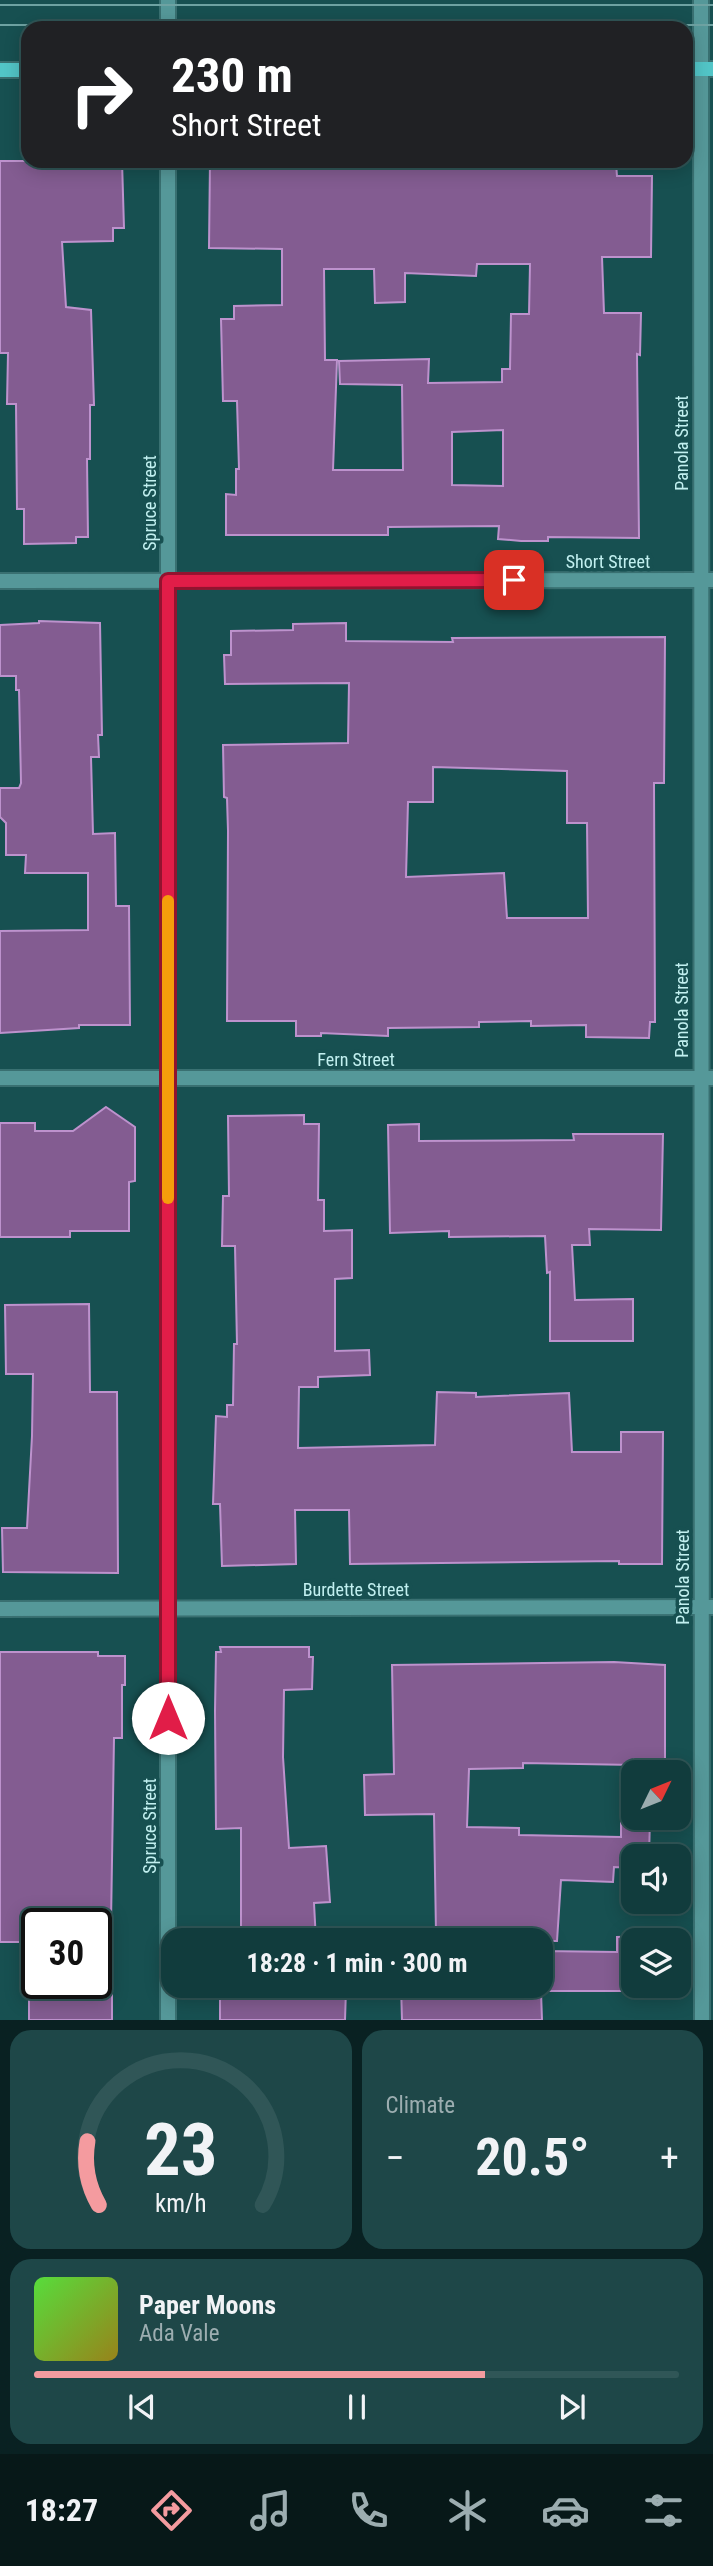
<!DOCTYPE html>
<meta charset="utf-8">
<style>
body{margin:0;font-family:"Roboto Condensed",sans-serif;background:#1e4748;color:#f1f3f6;height:100vh;display:flex;flex-direction:column;font-size:26px;white-space:nowrap}
*{box-sizing:border-box;margin:0}
p{font-size:23px;color:#9cadb0}
.icon{flex:none;width:38px;height:38px;fill:none;stroke:currentColor;stroke-width:2;stroke-linecap:round;stroke-linejoin:round}
.map{position:relative;height:2020px;overflow:hidden}
.details{display:flex;flex-direction:column;gap:10px;padding:10px;background:#092122;flex:1}
.details>*{flex:none}
.top-card{position:absolute;left:21px;top:21px;width:672px;height:147px;border-radius:21px;box-shadow:0 4px 18px #0003,0 0 0 2px #305657;background:#202124;color:#fff;overflow:hidden}
.needle{width:46px;rotate:47deg}
.buttons{position:absolute;left:621px;top:1760px;display:grid;gap:14px}
.buttons a{display:grid;place-items:center;width:70px;height:70px;border-radius:14px;background:#113c3d;box-shadow:0 4px 18px #0003,0 0 0 2px #305657;font-size:35px}
.speed{position:absolute;left:21px;top:1908px;display:flex;gap:14px;font-size:35px;font-weight:700;text-align:center}
.speed>*{display:grid;place-content:center;width:91px;height:91px;border-radius:50%;background:#113c3d;box-shadow:0 4px 18px #0003,0 0 0 2px #305657;line-height:1}
.speed .limit{border:4px solid #111;border-radius:10px;background:#fff;color:#111}
.pin{position:absolute;display:grid;place-items:center;width:60px;height:60px;color:#fff;margin:-30px;border-radius:14px;box-shadow:0 4px 10px #0006}
.me{position:absolute;width:77px;margin:-38px;rotate:0deg;stroke-linejoin:round;filter:drop-shadow(0 0 5px #0008)}
.turn{display:flex;align-items:center;gap:24px;height:147px;padding:0 35px;font-size:32px}
.turn .icon{width:91px;height:91px;stroke-width:2.5}
.turn b{display:block;font-size:49px;line-height:60px}
.big{font-size:52px;font-weight:700;line-height:1.1}
.details .widget{flex:1;display:flex;flex-direction:column;justify-content:center;gap:10px;min-width:0;padding:0 24px;border-radius:21px;background:#1e4748}
.details .dial{align-items:center;gap:0}
.dial svg{height:182px;overflow:visible;fill:none;stroke:#305657;stroke-width:7;stroke-linecap:round;text-anchor:middle}
.dial text{fill:#f1f3f6;stroke:none}
.song{display:flex;align-items:center;gap:21px}
.cover{width:84px;height:84px;border-radius:10px;background:linear-gradient(135deg,hsl(110 70% 55%),hsl(50 70% 35%))}
.played{height:7px;border-radius:4px;background:linear-gradient(90deg,#f49b9f 70%,#305657 70%)}
.keys{display:flex;justify-content:space-around;direction:ltr}
.heat{display:flex;justify-content:space-between;align-items:center;font-size:38px;direction:ltr}
.details .tiles{flex:1;display:grid;gap:10px;grid-template-columns:1fr 1fr}
.widget:last-child{grid-column:span 2}
.trip{position:absolute;left:161px;top:1928px;width:392px;height:70px;border-radius:21px;background:#113c3d;box-shadow:0 4px 18px #0003,0 0 0 2px #305657;font-weight:700;line-height:70px;text-align:center}
.menu{display:flex;height:112px;justify-content:space-around;align-items:center;background:#071818;color:#9cadb0}
.menu .icon{width:49px;height:49px}
.menu .on{color:#f49b9f}
.menu b{font-size:32px;color:#f1f3f6}
.map>svg:first-child{display:block}
.building{fill:#835c91;stroke:#bd92cd;stroke-width:2;fill-rule:evenodd}
.lines{fill:none;stroke-linecap:round;stroke-linejoin:round}
.street-casing{stroke:#397071;stroke-width:18}
.secondary-casing{stroke:#397071;stroke-width:18}
.street{stroke:#559899;stroke-width:14}
.secondary{stroke:#52c5c7;stroke-width:14}
.tram{stroke:#6ea2a2;stroke-width:2}
.route-casing{stroke:#92132f;stroke-width:18}
.route{stroke:#e11d48;stroke-width:12}
.slow{stroke:#f59e0b;stroke-width:12}
.labels{text-anchor:middle;dominant-baseline:central;stroke-width:7;stroke-linejoin:round;paint-order:stroke}
.street-label{font-size:18px;fill:#c2f0f0;stroke:#175051}
</style>
<div class="map">
<svg width="713" height="2020" viewBox="0 0 713 2020">
<rect width="100%" height="100%" fill="#175051"/>
<g class="building">
<polygon points="0,161 122,161 124,228 113,228 113,241 62,242 66,307 91,310 94,405 90,405 90,459 87,459 88,537 76,537 76,543 24,544 24,509 17,509 16,404 7,404 8,353 0,353"/>
<path d="M210 161H559L560 164 616 163 617 176H652L651 257H602L604 313H641L640 355 637 354 639 538 548 537V541H521L498 539 499 526 388 527V535H226V494L236 495V469H239L237 401H223L221 319H234V306L282 305V249L209 248ZM477 264H530L529 314H511L510 369H502V382L428 383 429 359 339 361 340 384 402 385 403 470H333L337 360H325L324 269H374L375 303 405 302V273L476 276ZM503 430V486L452 485V432Z"/>
<polygon points="39,621 100,623 102,735 98,735 99,757 91,757 93,834 115,833 116,906 129,906 130,1025 79,1025 79,1028 0,1033 0,931 88,930 88,873 25,873 26,855 6,855 6,823 0,817 0,788 19,788 21,783 19,690 16,690 16,676 0,676 0,625 39,623"/>
<path d="M346 623V641L453 642 452 638 665 637 664 783H654L655 1022H650L649 1038 586 1037V1025L531 1026V1021L479 1022V1027L388 1028V1036L321 1033V1036H296V1021H227L228 831 227 798 224 797 223 745 348 743 349 683 225 684 224 655H231V631L293 630V624ZM433 767 567 771V823H587L588 918H507L504 873 406 877 408 802H433Z"/>
<polygon points="106,1107 135,1127 135,1181 129,1182 129,1231 70,1231 70,1237 0,1237 0,1123 35,1123 35,1131 73,1131"/>
<polygon points="304,1115 304,1124 319,1124 318,1200 324,1200 324,1231 352,1230 352,1278 335,1279 335,1351 369,1350 370,1375 318,1377 318,1387 299,1387 298,1448 435,1445 437,1392 476,1393 476,1397 569,1393 572,1452 621,1452 621,1432 663,1432 662,1564 619,1564 619,1561 350,1564 349,1510 295,1510 296,1564 222,1566 220,1504 213,1504 216,1416 227,1417 227,1405 233,1405 234,1344 237,1344 235,1246 222,1246 223,1196 229,1196 228,1116"/>
<polygon points="419,1124 419,1141 574,1140 573,1134 663,1134 661,1230 589,1229 590,1245 572,1245 575,1300 633,1299 633,1341 550,1341 550,1272 547,1273 545,1236 449,1237 449,1231 390,1233 388,1125"/>
<polygon points="89,1304 90,1392 117,1392 118,1573 3,1572 2,1528 27,1528 32,1436 33,1374 6,1374 5,1305"/>
<polygon points="220,1647 309,1647 309,1657 313,1657 312,1689 284,1690 283,1757 289,1848 326,1846 330,1902 314,1903 316,1941 241,1941 241,1828 216,1829 215,1711 216,1652 221,1652"/>
<polygon points="0,1652 98,1652 98,1656 125,1656 125,1685 122,1685 122,1738 114,1738 111,1923 37,1923 37,1942 0,1942"/>
<polygon points="614,1662 665,1665 665,1759 634,1759 634,1765 523,1763 523,1768 469,1769 467,1827 519,1828 519,1835 621,1837 621,1818 650,1818 649,1857 634,1857 634,1868 614,1867 613,1882 561,1880 557,1941 482,1941 483,1932 436,1933 434,1814 365,1815 364,1775 394,1774 392,1665"/>
<polygon points="654,1936 654,1941 634,1941 634,1986 654,1986 654,1991 543,1991 543,1951 617,1952 617,1937"/>
<rect x="29" y="1983" width="83" height="37"/>
<polygon points="401,1986 478,1986 478,1990 541,1992 542,2020 402,2020"/>
<polygon points="305,1989 346,1989 345,2020 220,2020 220,1993"/>
</g>
<g class="lines">
<g class="street-casing">
<g id="street">
<polyline points="701,0 702,2020"/>
<polyline points="168,28 168,0"/>
<polyline points="168,161 168,2020"/>
<polyline points="0,581 713,580"/>
<polyline points="0,1078 713,1078"/>
<polyline points="0,1609 713,1607"/>
</g>
</g>
<g class="secondary-casing">
<g id="secondary">
<polyline points="686,69 713,69"/>
<polyline points="0,70 28,70"/>
</g>
</g>
<use href="#street" class="street"/>
<use href="#secondary" class="secondary"/>
<g class="tram">
<polyline points="0,5 713,5"/>
<polyline points="0,25 713,25"/>
</g>
</g>
<g class="lines">
<g class="route-casing">
<polyline id="route" points="168,1718 168,581 514,580"/>
</g>
<use href="#route" class="route"/>
<polyline class="slow" points="168,1198 168,901"/>
</g>
<g class="labels">
<g class="street-label">
<text transform="translate(681 443) rotate(-90)">Panola Street</text>
<text transform="translate(149 503) rotate(-90)">Spruce Street</text>
<text x="608" y="561">Short Street</text>
<text transform="translate(681 1010) rotate(-90)">Panola Street</text>
<text x="356" y="1059">Fern Street</text>
<text transform="translate(682 1577) rotate(-90)">Panola Street</text>
<text x="356" y="1589">Burdette Street</text>
<text transform="translate(149 1826) rotate(-90)">Spruce Street</text>
</g>
</g>
</svg>
<div class="buttons">
<a><svg class="needle" viewBox="-14 -14 28 28"><path d="M0-13l5 13h-10z" fill="#e53935"/><path d="M0 13l5-13h-10z" fill="#9cadb0"/></svg></a>
<a><svg class="icon" aria-label="sound" viewBox="0 0 24 24"><path d="M4 9h4l5-4v14l-5-4H4zM17 9q2 3 0 6"/></svg></a>
<a><svg class="icon" aria-label="layers" viewBox="0 0 24 24"><path d="M12 4l9 5-9 5-9-5zM3 14l9 5 9-5"/></svg></a>
</div>
<div class="speed"><div class="limit">30</div></div>
<div class="pin" style="left:514px;top:580px;background:#d93025"><svg class="icon" aria-label="arrive" viewBox="0 0 24 24"><path d="M6 21V4h12l-3 4 3 4H6"/></svg></div>
<svg class="me" style="left:168px;top:1718px" viewBox="-20 -20 40 40"><circle r="19" fill="#fff"/><path d="M0-13L10 11 0 6-10 11z" fill="#e11d48"/></svg>
<div class="trip">18:28 · 1 min · 300 m</div>
<div class="top-card">
<div class="turn"><svg class="icon" aria-label="right" viewBox="0 0 24 24"><path d="M7 20v-9h11M14 6l5 5-5 5"/></svg><div><b>230 m</b>Short Street</div></div>
</div>
</div>
<section class="details">
<div class="tiles">
<div class="widget dial"><svg viewBox="0 0 100 80">
<path d="M14 69A42 42 0 1 1 86 69"/>
<path d="M14 69A42 42 0 0 1 9 41" stroke="#f49b9f"/>
<text x="50" y="56" font-size="32" font-weight="700">23</text>
<text x="50" y="72" font-size="11">km/h</text>
</svg></div>
<div class="widget"><p>Climate</p>
<div class="heat"><a>−</a><b class="big">20.5°</b><a>+</a></div>
</div>
<div class="widget">
<div class="song"><i class="cover"></i><div><b>Paper Moons</b><p>Ada Vale</p></div></div>
<div class="played"></div>
<div class="keys"><svg class="icon" aria-label="previous" viewBox="0 0 24 24"><path d="M18 5L8 12l10 7zM5 5v14"/></svg><svg class="icon" aria-label="pause" viewBox="0 0 24 24"><path d="M8 5v14M16 5v14"/></svg><svg class="icon" aria-label="next" viewBox="0 0 24 24"><path d="M6 5l10 7-10 7zM19 5v14"/></svg></div>
</div>
</div>
</section>
<nav class="menu">
<b>18:27</b>
<svg class="icon on" aria-label="directions" viewBox="0 0 24 24"><path d="M12 3l9 9-9 9-9-9zM9 14v-3h6M13 9l2 2-2 2"/></svg>
<svg class="icon" aria-label="music" viewBox="0 0 24 24"><path d="M9 18V5l10-2v13"/><circle cx="6" cy="18" r="3"/><circle cx="16" cy="16" r="3"/></svg>
<svg class="icon" aria-label="phone" viewBox="0 0 24 24"><path d="M5 4h4l2 5-3 2q2 4 5 5l2-3 5 2v4C11 20 4 13 5 4z"/></svg>
<svg class="icon" aria-label="climate" viewBox="0 0 24 24"><path d="M12 3v18M4 7l16 10M4 17L20 7"/></svg>
<svg class="icon" aria-label="car" viewBox="0 0 24 24"><path d="M5 17H2v-5l4-1 3-4h7l3 4 3 1v5h-3M9 17h6M6 11h13"/><circle cx="7" cy="17" r="2"/><circle cx="17" cy="17" r="2"/></svg>
<svg class="icon" aria-label="filters" viewBox="0 0 24 24"><path d="M4 7h16M4 17h16"/><circle cx="9" cy="7" r="2"/><circle cx="15" cy="17" r="2"/></svg>
</nav>
